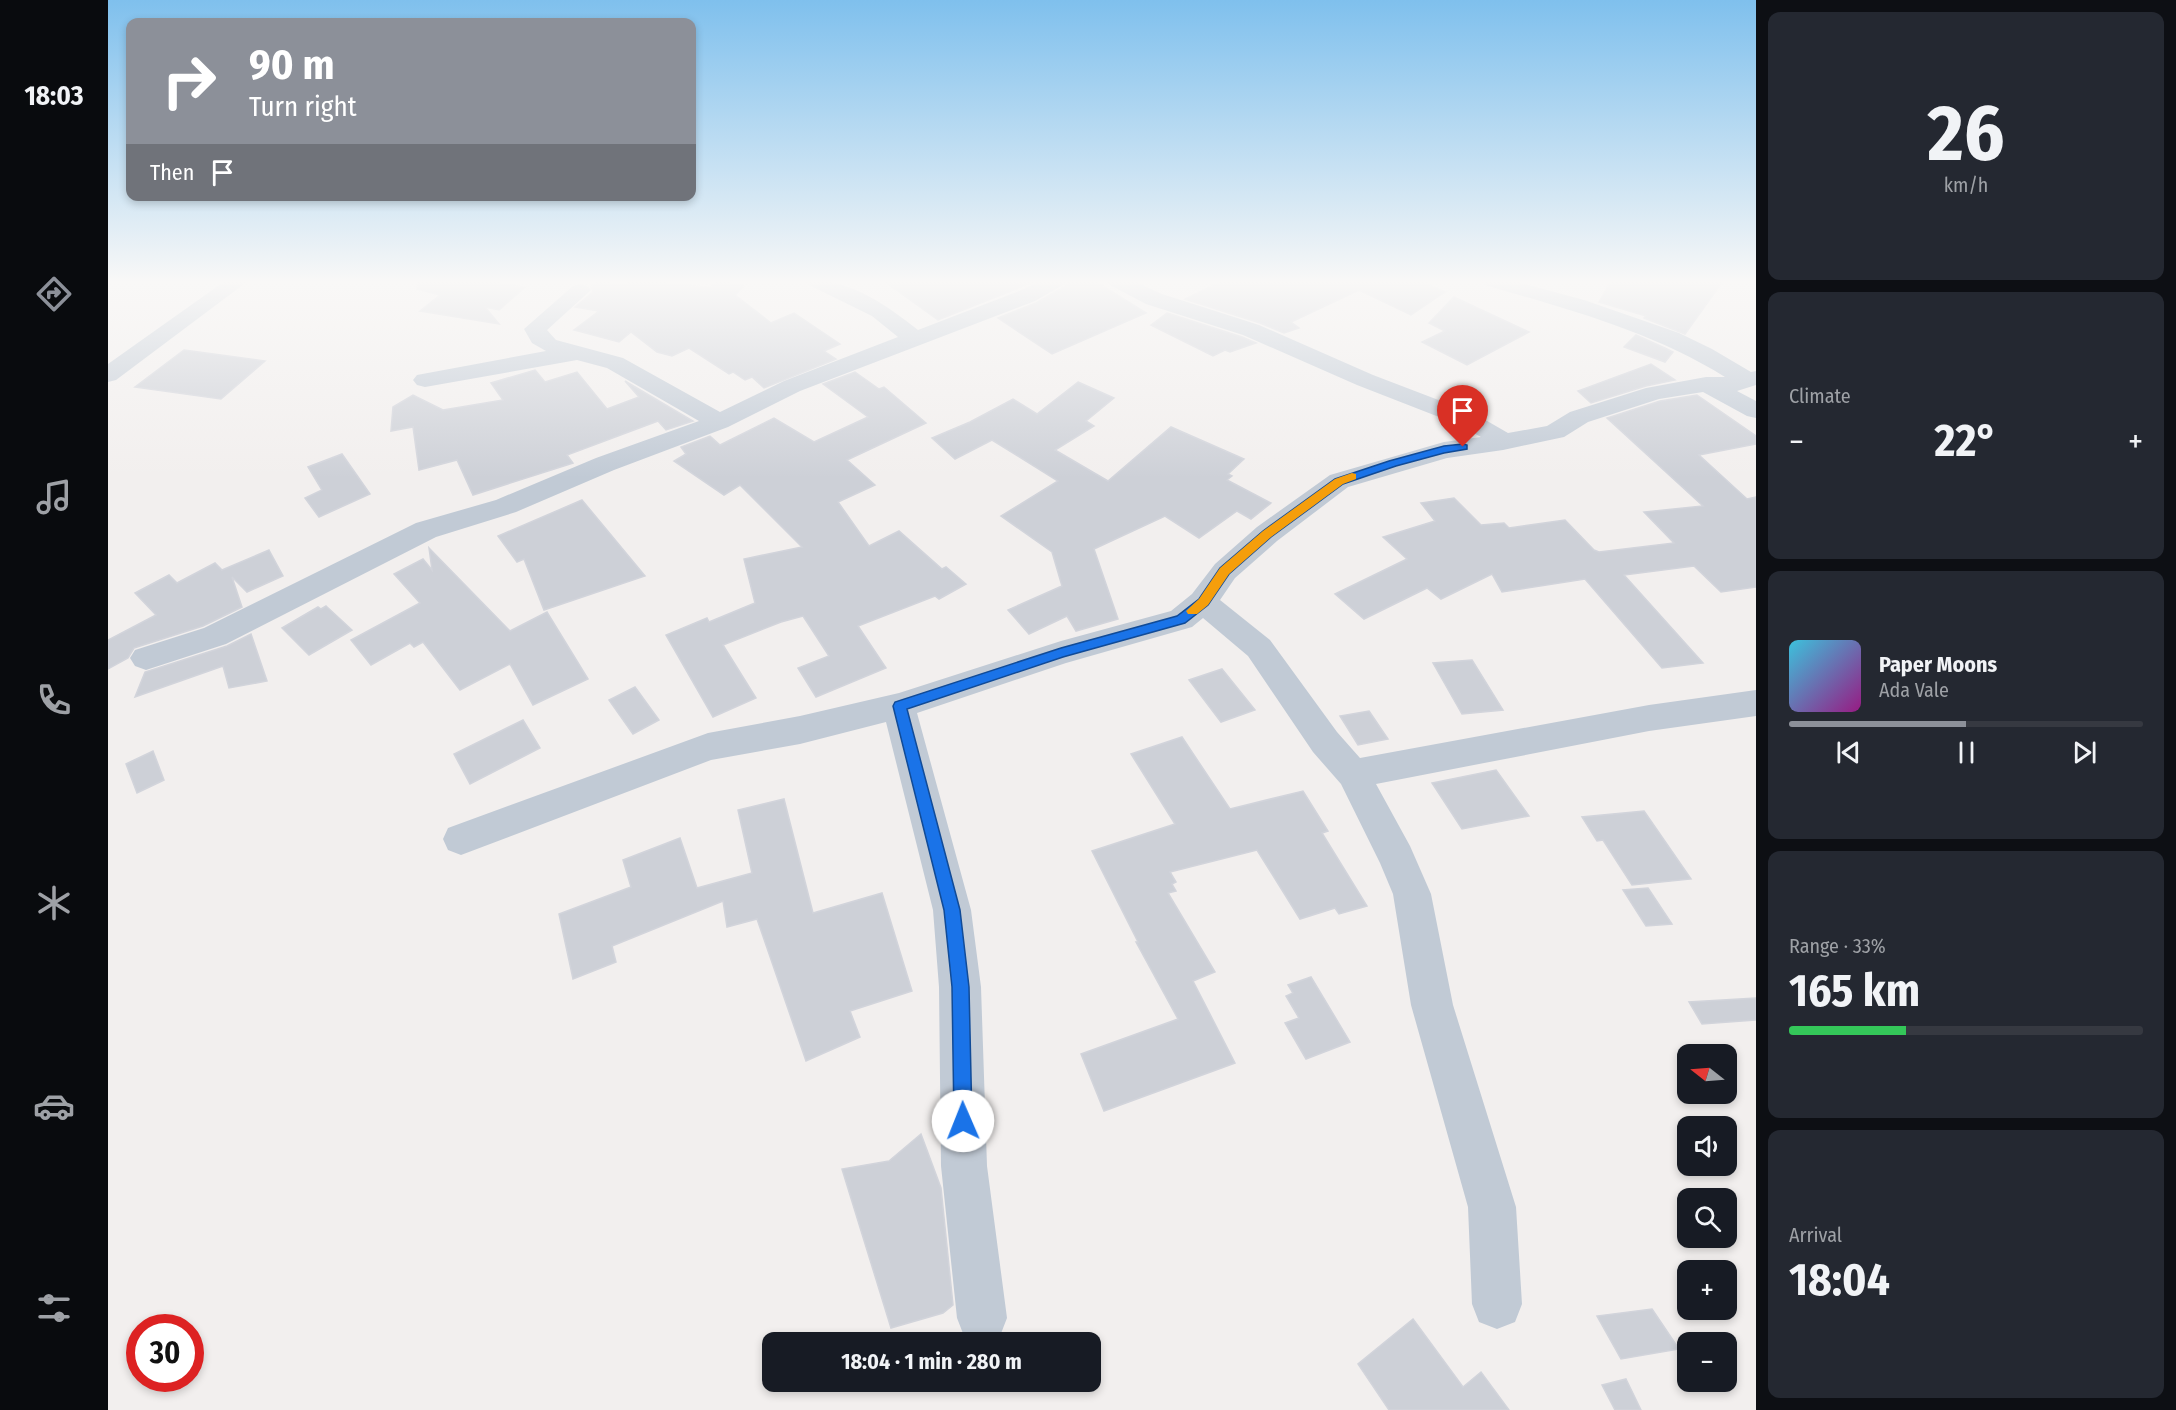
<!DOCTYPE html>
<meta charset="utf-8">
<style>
body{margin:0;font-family:"Fira Sans Condensed",sans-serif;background:#242831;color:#f1f3f6;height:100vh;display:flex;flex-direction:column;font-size:22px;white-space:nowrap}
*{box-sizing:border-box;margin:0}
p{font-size:20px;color:#9ea1a6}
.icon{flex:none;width:33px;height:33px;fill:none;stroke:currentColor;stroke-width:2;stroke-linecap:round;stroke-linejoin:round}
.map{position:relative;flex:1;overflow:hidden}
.sheet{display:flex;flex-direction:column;gap:12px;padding:12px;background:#0d0f14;width:420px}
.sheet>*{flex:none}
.top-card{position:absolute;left:18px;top:18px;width:570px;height:183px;border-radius:12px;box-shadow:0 3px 9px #0003;background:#8c9099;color:#fff;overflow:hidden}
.needle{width:39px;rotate:287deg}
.tools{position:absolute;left:1569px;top:1044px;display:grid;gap:12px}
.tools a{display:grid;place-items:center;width:60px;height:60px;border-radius:12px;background:#171b24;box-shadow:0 3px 9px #0003;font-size:30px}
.speed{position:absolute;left:18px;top:1314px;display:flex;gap:12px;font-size:30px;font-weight:700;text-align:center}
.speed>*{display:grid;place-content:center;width:78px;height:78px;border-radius:50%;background:#171b24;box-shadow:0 3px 9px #0003;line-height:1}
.speed .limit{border:9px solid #d22;background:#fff;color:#111}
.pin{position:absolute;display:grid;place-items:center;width:51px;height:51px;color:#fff;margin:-62px -26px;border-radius:50% 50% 50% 0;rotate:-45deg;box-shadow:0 0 6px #0007}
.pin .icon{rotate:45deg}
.me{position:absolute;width:66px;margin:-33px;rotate:359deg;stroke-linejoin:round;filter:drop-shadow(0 0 4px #0008)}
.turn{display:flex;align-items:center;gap:21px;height:126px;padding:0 24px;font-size:27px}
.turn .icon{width:78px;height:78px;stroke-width:2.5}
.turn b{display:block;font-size:42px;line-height:51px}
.then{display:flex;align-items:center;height:57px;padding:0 24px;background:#0003;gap:12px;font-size:22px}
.big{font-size:45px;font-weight:700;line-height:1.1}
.sheet .card{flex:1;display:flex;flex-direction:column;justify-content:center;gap:9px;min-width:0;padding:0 21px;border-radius:12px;background:#242831}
.sheet .dial{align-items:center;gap:0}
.dial b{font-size:78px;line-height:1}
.song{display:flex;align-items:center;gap:18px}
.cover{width:72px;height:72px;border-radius:9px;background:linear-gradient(135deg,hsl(190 70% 55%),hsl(310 70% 35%))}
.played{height:6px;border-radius:3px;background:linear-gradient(90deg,#8c9099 50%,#363941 50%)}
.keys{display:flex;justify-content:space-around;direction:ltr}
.heat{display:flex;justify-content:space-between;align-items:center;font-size:33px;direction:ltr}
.charge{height:9px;border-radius:4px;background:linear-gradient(90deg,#34c759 33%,#363941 0)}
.trip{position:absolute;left:654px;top:1332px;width:339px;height:60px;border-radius:12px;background:#171b24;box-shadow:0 3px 9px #0003;font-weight:700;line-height:60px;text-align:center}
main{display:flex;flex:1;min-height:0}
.menu{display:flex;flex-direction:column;width:108px;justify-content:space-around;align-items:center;background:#090b0e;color:#9ea1a6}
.menu .icon{width:42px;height:42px}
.menu .on{color:#8c9099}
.menu b{font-size:27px;color:#f1f3f6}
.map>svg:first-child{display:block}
.building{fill:#cdd0d7;stroke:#d2d4db;stroke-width:1.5}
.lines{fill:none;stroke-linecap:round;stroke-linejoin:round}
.minor{fill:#c1cad5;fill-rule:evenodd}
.route{fill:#1a73e8;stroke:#114b97;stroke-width:1.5}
.slow{fill:#f59e0b}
</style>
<main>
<nav class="menu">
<b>18:03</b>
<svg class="icon on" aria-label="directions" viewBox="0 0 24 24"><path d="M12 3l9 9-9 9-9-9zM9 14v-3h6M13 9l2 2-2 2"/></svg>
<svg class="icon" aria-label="music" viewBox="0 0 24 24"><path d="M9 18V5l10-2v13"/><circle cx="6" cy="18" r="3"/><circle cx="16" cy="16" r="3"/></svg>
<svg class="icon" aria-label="phone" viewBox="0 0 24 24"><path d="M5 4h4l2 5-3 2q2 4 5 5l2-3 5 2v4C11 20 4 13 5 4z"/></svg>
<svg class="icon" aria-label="climate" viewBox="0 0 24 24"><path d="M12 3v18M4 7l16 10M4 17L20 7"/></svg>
<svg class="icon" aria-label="car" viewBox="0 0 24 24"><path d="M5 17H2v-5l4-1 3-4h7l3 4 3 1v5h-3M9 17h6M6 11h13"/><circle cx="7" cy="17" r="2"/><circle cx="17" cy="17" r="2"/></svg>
<svg class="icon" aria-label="filters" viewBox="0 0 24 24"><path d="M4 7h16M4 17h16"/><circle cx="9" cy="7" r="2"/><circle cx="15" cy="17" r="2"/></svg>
</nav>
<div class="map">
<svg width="1648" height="1410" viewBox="0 0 1648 1410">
<rect width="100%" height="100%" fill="#f2efee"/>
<g class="building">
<polygon points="310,281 377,281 417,287 391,310 377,307 391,324 312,311 332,295 309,289"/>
<polygon points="522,281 602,287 609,281 636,286 627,295 663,323 686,313 732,344 716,351 728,359 656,388 644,377 637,380 625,372 621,374 581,348 564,356 549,352 523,332 511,342 466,330 491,311 467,307 485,292 483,287 488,282 518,285"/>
<polygon points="776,281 928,281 830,320"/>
<polygon points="960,281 987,281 1038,313 944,354 890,318 928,303 956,287"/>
<polygon points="1114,281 1313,281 1337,292 1303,315 1251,290 1183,322 1191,328 1176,333 1152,323 1077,299"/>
<polygon points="1503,281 1615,281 1577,334 1536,318 1538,316 1491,302"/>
<polygon points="1346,297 1380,313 1421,332 1359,365 1314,342 1337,331 1321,323"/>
<polygon points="1059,313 1134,337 1148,343 1122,352 1117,350 1105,356 1043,325"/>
<polygon points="1528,335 1559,349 1565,352 1557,362 1516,347"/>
<polygon points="76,350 157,361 113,399 27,387"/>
<polygon points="1543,364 1567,380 1538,386 1483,403 1470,391"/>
<polygon points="427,370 437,382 469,372 499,409 531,397 517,381 585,421 558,430 550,421 459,455 465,463 365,495 349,460 311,470 305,427 283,431 285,407 305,395 335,410 395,400 383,383"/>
<polygon points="747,372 771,389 776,387 818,423 739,460 767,485 730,502 761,546 791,531 834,569 838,567 858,584 831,599 827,596 750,626 778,668 708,697 690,668 721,656 695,616 673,622 615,645 648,698 605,717 558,635 599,618 601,622 647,603 636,559 694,547 632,485 616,495 566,461 578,454 573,447 602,436 612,445 666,418 706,442 760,417 715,384"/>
<polygon points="970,382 1006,398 978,421 986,426 947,450 1000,481 1063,427 1136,459 1120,474 1124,476 1119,480 1163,503 1143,519 1129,511 1091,538 1057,516 986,549 1010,619 968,631 959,616 921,634 900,610 954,586 944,552 893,516 950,481 884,440 847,459 824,438 862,422 905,399 929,414"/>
<polygon points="1589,395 1648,436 1648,444 1591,455 1639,499 1648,497 1648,587 1613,592 1586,566 1516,575 1595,663 1554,668 1477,579 1394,592 1384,574 1333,599 1319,588 1256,619 1227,594 1299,559 1275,537 1327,521 1313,503 1346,498 1373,525 1396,523 1401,528 1457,520 1486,550 1491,552 1566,543 1536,512 1595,506 1499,418 1552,401"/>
<polygon points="234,454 262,494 211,517 197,498 214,490 200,467"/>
<polygon points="474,500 537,576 436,610 416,559 409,562 390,536"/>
<polygon points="321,548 402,631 439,612 480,679 425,705 402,664 352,690 315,642 306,647 302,643 263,665 243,640 312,603 286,574 315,559 324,570"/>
<polygon points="161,550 175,576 139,592 124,577 134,607 95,626 26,648 20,658 0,669 0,640 48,615 27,593 61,575 69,583 107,563 114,570"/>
<polygon points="218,606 244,630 201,655 174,628 210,607 213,609"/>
<polygon points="143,634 159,681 121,688 115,666 27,697 37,672 119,646"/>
<polygon points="1364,660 1395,710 1354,714 1325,663"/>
<polygon points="1114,669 1147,710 1113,722 1081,680"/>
<polygon points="527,687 551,720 525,734 501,700"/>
<polygon points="1261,711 1280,739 1250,745 1232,716"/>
<polygon points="415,720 432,748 362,784 346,754"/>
<polygon points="1074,737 1122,809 1195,791 1220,831 1214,833 1259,906 1231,914 1227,908 1192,919 1149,850 1062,872 1068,882 1064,884 1068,891 1060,893 1107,972 1085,981 1127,1063 996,1111 973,1054 1070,1019 1028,942 1030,942 984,851 1067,824 1023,754"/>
<polygon points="45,751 56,780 29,793 18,764"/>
<polygon points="1388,770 1421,816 1354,829 1324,783"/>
<polygon points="676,799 705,913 774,893 804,991 742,1011 752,1037 698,1061 649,919 619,927 615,901 504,946 508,962 465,979 451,914 523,887 515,860 572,838 589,888 644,873 630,810"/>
<polygon points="1536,811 1583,879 1524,885 1495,840 1489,841 1474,817"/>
<polygon points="1540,888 1564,924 1538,926 1515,890"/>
<polygon points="1203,977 1242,1042 1198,1059 1177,1023 1191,1018 1178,996 1185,993 1180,985"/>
<polygon points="1648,998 1648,1020 1594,1024 1581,1002"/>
<polygon points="813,1134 833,1188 845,1305 835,1313 783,1328 734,1169 781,1161"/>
<polygon points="1544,1309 1571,1349 1513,1359 1489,1316"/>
<polygon points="1305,1319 1355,1387 1373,1372 1401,1410 1281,1410 1250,1364"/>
<polygon points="1518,1379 1533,1410 1507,1410 1494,1385"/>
</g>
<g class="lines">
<g class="minor">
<polygon points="117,281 140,281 8,380 0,382 0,364"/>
<path d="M698 281C739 277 778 305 810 330L911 291 933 281H958L955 285 927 301 692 391 620 427 506 470 408 512 328 537 118 644 38 670 27 666 22 658 27 650 96 628 308 523 388 500 488 458 591 421 499 368 469 360 317 387 309 385 305 380 309 375 438 351 424 343 416 329 465 286 472 284 479 286 483 290 439 330 448 340 515 358 612 412 676 381 790 337 764 316 701 285Z"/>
<path d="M999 281H1025L1054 294 1151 325 1265 375 1367 414 1400 433 1439 426 1462 412 1538 388 1598 377H1617C1543 331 1459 309 1377 285L1374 281H1406L1476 300 1571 333 1604 349 1643 372 1648 371V385L1629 391 1648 401V418L1639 416 1595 392 1551 399 1480 422 1456 437 1395 450 1339 458 1240 487 1169 541 1127 578 1112 600 1162 640 1229 732 1252 758 1541 705 1648 690V716L1541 731 1268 784 1302 846 1323 894 1345 1005 1408 1207 1414 1304 1407 1322 1389 1329 1371 1322 1364 1304 1360 1207 1303 1005 1285 894 1272 863 1233 784 1205 752 1140 656 1095 618 1084 627 958 663 809 713 863 910 873 987 879 1166 899 1318 892 1336 876 1342 856 1336 849 1318 833 1166 831 987 825 910 778 722 692 744 603 760 353 855 340 850 335 839 340 828 600 733 692 716 791 693 953 641 1063 611 1084 594 1107 564 1149 527 1222 475 1336 442 1373 437 1349 424 1249 385 1135 335 1038 304 1002 285Z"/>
</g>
</g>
<linearGradient id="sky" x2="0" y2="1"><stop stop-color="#7fc0ed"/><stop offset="0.59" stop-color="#f9f8f7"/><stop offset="1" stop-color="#f9f8f7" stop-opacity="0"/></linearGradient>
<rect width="1648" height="478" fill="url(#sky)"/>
<polygon class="route" points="1355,444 1359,445 1359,449 1336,453 1288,466 1235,484 1163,537 1121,574 1100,605 1077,623 955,657 799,709 852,910 861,987 864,1121 862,1128 855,1130 848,1128 846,1121 844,987 836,910 785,706 787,702 953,648 1069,616 1091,599 1112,568 1155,531 1227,479 1281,461 1336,446"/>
<polygon class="slow" points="1244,473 1248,474 1248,479 1235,484 1163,537 1121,574 1100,605 1089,614 1080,614 1078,611 1091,599 1112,568 1155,531 1227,479"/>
</svg>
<div class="tools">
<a><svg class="needle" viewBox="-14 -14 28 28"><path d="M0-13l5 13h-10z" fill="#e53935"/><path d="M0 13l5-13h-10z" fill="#9ea1a6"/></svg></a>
<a><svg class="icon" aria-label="sound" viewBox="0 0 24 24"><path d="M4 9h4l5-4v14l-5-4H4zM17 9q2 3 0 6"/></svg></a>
<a><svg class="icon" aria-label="search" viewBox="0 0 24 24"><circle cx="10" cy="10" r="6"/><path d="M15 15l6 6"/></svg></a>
<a>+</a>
<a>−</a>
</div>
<div class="speed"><div class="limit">30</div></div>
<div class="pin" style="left:1355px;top:447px;background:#d93025"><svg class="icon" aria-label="arrive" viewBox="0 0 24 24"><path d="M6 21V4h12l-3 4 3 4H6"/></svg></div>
<svg class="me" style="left:855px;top:1121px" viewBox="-20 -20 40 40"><circle r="19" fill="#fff"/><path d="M0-13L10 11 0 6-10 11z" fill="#1a73e8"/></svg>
<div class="trip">18:04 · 1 min · 280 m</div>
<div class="top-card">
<div class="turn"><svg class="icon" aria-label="right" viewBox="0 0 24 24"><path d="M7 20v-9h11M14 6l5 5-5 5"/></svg><div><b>90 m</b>Turn right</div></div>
<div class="then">Then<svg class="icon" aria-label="arrive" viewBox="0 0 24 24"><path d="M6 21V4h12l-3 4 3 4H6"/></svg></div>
</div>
</div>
<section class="sheet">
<div class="card dial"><b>26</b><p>km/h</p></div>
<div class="card"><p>Climate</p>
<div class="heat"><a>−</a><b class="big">22°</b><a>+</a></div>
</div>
<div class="card">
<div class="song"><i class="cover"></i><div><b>Paper Moons</b><p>Ada Vale</p></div></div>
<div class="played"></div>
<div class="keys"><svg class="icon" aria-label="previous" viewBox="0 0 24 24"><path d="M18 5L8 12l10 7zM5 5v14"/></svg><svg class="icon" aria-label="pause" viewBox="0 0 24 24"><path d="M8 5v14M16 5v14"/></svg><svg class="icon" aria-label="next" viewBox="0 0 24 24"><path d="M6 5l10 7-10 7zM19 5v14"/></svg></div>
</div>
<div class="card"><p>Range · 33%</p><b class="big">165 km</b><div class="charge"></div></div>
<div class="card"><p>Arrival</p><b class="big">18:04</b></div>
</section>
</main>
